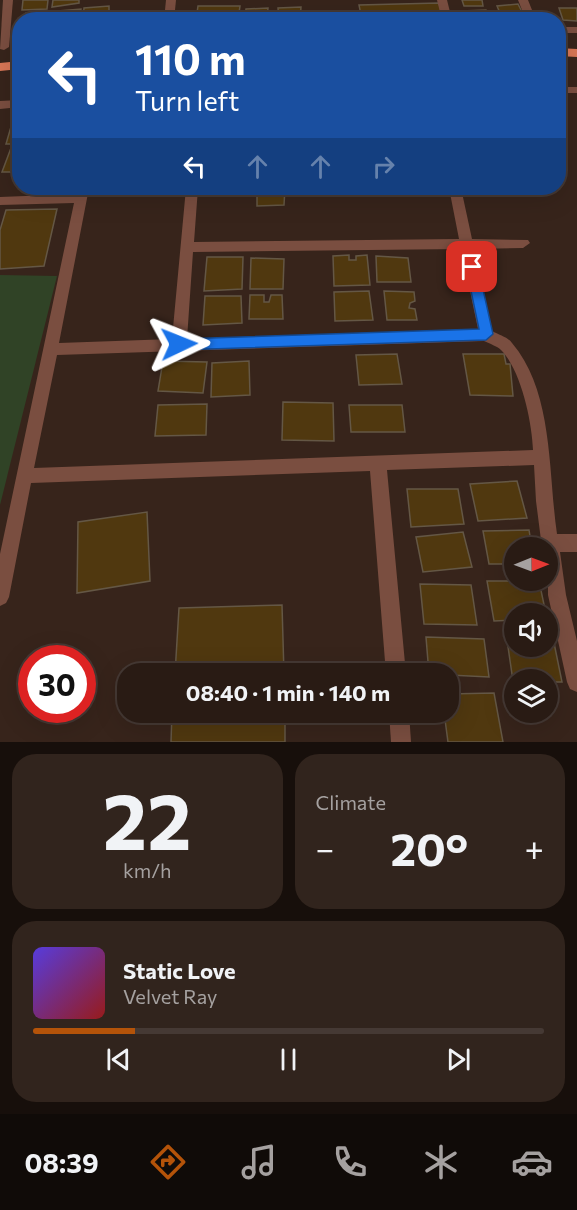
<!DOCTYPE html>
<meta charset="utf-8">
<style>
body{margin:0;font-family:Commissioner,sans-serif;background:#31241d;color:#f1f3f6;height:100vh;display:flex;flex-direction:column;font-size:22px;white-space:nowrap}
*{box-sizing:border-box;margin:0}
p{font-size:20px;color:#a5a1a0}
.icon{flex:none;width:33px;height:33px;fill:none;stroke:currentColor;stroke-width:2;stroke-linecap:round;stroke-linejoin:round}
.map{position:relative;height:742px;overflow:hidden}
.side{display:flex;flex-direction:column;gap:12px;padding:12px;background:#170f0b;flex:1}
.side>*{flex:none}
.top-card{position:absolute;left:12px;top:12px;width:554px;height:183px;border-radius:24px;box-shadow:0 6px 24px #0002,0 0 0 2px #453934;background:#1a4fa0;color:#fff;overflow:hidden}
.needle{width:39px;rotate:89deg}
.fabs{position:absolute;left:504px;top:537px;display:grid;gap:12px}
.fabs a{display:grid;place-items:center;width:54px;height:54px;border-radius:50%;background:#291b14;box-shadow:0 6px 24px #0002,0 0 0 2px #453934;font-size:30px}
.speed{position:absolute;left:18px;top:645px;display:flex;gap:12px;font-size:30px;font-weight:700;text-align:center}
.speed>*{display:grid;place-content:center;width:78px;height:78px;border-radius:50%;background:#291b14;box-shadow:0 6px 24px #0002,0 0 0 2px #453934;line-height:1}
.speed .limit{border:9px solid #d22;background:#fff;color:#111}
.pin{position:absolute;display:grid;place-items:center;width:51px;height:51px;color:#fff;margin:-26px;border-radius:12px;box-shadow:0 3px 9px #0006}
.me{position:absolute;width:66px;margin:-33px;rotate:88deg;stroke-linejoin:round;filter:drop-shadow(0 0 4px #0008)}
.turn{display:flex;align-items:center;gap:21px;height:126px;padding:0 24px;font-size:27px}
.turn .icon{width:78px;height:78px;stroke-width:2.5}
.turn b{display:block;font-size:42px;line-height:51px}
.lanes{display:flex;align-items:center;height:57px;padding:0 24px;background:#0003;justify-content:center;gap:30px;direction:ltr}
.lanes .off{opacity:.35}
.big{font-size:45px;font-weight:700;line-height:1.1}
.side .widget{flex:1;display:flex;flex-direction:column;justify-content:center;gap:9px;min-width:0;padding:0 21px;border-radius:24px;background:#31241d}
.side .dial{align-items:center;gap:0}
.dial b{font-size:78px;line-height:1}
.song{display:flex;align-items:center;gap:18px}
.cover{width:72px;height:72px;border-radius:9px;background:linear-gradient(135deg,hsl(250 70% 55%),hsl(0 70% 35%))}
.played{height:6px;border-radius:3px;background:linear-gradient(90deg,#b45309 20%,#453934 20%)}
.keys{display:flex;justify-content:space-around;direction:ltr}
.heat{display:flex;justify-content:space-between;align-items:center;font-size:33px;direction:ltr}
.side .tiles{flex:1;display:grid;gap:12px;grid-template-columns:1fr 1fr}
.widget:last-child{grid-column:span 2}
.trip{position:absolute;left:117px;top:663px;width:342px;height:60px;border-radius:24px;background:#291b14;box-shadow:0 6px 24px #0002,0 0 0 2px #453934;font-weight:700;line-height:60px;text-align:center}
.tab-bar{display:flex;height:96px;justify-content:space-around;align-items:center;background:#100b08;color:#a5a1a0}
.tab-bar .icon{width:42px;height:42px}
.tab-bar .active{color:#b45309}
.tab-bar b{font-size:27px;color:#f1f3f6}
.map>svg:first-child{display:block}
.green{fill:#304326}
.building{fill:#50380f;stroke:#645745;stroke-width:1.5}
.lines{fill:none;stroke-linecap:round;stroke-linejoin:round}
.minor{fill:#7a4e40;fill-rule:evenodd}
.trunk{fill:#d77656;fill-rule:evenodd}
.route{fill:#1a73e8;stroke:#114b97;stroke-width:1.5}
</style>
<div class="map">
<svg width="577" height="742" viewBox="0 0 577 742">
<rect width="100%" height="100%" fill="#37241b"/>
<polygon class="green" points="0,275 57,276 0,505"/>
<g class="building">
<polygon points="23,0 48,0 47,9 22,10"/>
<polygon points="53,0 79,0 79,3 52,7"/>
<polygon points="462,0 482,0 483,6 464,6"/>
<polygon points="439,3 443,20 362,20 359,5"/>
<polygon points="518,4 524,16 502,18 497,6"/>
<polygon points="109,6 109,20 83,20 84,8"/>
<polygon points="198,6 240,6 238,20 196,20"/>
<polygon points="301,7 300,20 279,20 278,8"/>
<polygon points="268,8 267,20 245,20 246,9"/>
<polygon points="559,8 577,8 577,21 563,20"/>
<polygon points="81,9 80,20 58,20 58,11"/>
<polygon points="486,10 490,20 465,20 462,11"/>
<polygon points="52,11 51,20 25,20 26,13"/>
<polygon points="15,113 20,113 20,144 6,144"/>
<polygon points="11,148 20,148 20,172 2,172"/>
<polygon points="40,188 74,188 72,195 37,195"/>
<polygon points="257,188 285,188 284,205 257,206"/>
<polygon points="57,209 44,266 0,269 0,230 6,210"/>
<polygon points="349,255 349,260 356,260 356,256 367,255 370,285 334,286 333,256"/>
<polygon points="376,256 408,258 411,282 377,282"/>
<polygon points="207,257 243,257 242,289 204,291"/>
<polygon points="251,258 284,259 283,289 250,289"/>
<polygon points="369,291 373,320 335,321 334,292"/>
<polygon points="384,291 414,292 415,301 410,303 409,308 415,309 417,320 387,320"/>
<polygon points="250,295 264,295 264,302 269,302 271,295 282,295 283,319 249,319"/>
<polygon points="205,296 241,296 242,323 203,325"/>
<polygon points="397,354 402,384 359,385 356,355"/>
<polygon points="463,354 504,354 506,364 510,364 513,396 470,395"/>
<polygon points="163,361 207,362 203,393 158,391"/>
<polygon points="249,361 250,395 211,397 212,363"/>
<polygon points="283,402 333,403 334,441 282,440"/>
<polygon points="207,404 206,435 155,436 158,405"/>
<polygon points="349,405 402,405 405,432 351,432"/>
<polygon points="517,481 527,518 478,521 470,484"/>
<polygon points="407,489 458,489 464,524 411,527"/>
<polygon points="147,512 150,581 77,593 78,522"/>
<polygon points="529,530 532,548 514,548 514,564 489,564 483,531"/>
<polygon points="463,532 472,567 423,572 416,537"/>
<polygon points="487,581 539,581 546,614 514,614 514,620 494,621"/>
<polygon points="420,584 471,585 477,625 424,624"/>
<polygon points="282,605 284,674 175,674 179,608"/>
<polygon points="506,633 514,633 514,646 548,646 548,633 552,633 562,682 548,682 548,680 513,681"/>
<polygon points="426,637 484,639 489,677 429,674"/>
<polygon points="494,693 503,742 448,742 444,712 448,712 448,694"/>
<polygon points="172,712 285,712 285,742 171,742"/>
</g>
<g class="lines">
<g class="minor">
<polygon points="3,0 13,0 9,47 4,50 0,49"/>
<polygon points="166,0 176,0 174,20 164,20"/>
<polygon points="437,0 447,0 452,20 442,20"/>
<polygon points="518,0 528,0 536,20 526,20"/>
<rect x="558" y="27" width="19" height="6"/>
<rect x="558" y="87" width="19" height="6"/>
<polygon points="20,100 20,107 0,109 0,101"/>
<path d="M77 188H89L59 343 172 339 186 188H198L194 242 459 239 449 188H461L472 239 528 240 530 243 523 248 474 249 492 331C499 335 508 337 512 343 554 392 548 474 557 534H577V552H560L566 595 577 641V692L570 689 567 682 548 595V548H542L536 501 534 465 387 470 406 674H386L370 471 31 483 9 597 6 603 0 606V554L74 203 0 205V197L76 194ZM461 249 478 329 187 339 193 252ZM484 341C490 344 497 346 501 350 521 370 532 422 533 450L34 468 57 355Z"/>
<polygon points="389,712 409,712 411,742 391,742"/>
</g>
<g class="trunk">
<polygon points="558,48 577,49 577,57 558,56"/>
<polygon points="20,61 20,69 0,71 0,63"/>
</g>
</g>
<polygon class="route" points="472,262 478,267 493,334 486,340 179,350 172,344 179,339 479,329 466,267"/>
</svg>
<div class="fabs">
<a><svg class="needle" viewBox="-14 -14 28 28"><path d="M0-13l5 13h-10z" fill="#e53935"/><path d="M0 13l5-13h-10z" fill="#a5a1a0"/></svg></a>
<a><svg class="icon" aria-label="sound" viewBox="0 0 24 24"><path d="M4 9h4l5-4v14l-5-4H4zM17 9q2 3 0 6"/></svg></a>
<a><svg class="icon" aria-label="layers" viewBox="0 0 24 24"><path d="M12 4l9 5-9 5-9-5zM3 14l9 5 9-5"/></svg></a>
</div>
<div class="speed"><div class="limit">30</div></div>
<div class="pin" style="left:472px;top:267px;background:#d93025"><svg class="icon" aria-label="arrive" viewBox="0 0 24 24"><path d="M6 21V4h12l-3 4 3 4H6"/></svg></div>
<svg class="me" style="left:179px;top:344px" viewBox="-20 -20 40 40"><path d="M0-17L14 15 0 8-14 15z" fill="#1a73e8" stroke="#fff" stroke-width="4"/></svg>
<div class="trip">08:40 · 1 min · 140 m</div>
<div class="top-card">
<div class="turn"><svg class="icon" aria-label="left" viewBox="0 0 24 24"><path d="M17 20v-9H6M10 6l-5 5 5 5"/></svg><div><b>110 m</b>Turn left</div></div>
<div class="lanes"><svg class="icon" aria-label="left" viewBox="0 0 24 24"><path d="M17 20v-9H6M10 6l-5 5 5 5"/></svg><svg class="icon off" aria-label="ahead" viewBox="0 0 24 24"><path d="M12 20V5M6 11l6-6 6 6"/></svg><svg class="icon off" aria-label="ahead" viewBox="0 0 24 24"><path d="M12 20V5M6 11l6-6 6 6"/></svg><svg class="icon off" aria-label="right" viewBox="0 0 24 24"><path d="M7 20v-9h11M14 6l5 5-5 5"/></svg></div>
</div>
</div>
<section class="side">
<div class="tiles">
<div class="widget dial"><b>22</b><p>km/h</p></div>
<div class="widget"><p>Climate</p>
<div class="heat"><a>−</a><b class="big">20°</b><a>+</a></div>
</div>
<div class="widget">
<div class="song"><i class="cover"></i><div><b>Static Love</b><p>Velvet Ray</p></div></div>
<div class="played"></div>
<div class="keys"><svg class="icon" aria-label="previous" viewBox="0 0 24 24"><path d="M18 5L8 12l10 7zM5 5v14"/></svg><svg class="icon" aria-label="pause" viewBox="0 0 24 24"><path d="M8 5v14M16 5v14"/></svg><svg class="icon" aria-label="next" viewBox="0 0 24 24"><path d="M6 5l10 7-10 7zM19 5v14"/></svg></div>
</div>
</div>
</section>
<nav class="tab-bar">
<b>08:39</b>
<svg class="icon active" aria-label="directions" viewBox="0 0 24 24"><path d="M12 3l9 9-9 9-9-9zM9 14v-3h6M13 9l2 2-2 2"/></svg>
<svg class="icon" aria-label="music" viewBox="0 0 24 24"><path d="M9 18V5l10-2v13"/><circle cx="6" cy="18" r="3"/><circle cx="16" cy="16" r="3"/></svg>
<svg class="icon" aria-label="phone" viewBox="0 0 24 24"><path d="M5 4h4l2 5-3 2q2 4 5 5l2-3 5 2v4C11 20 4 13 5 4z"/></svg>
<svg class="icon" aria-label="climate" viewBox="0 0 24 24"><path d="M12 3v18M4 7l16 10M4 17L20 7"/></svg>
<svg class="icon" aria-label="car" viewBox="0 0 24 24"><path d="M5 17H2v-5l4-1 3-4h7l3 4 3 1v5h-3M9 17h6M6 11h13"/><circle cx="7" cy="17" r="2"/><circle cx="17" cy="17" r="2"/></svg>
</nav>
